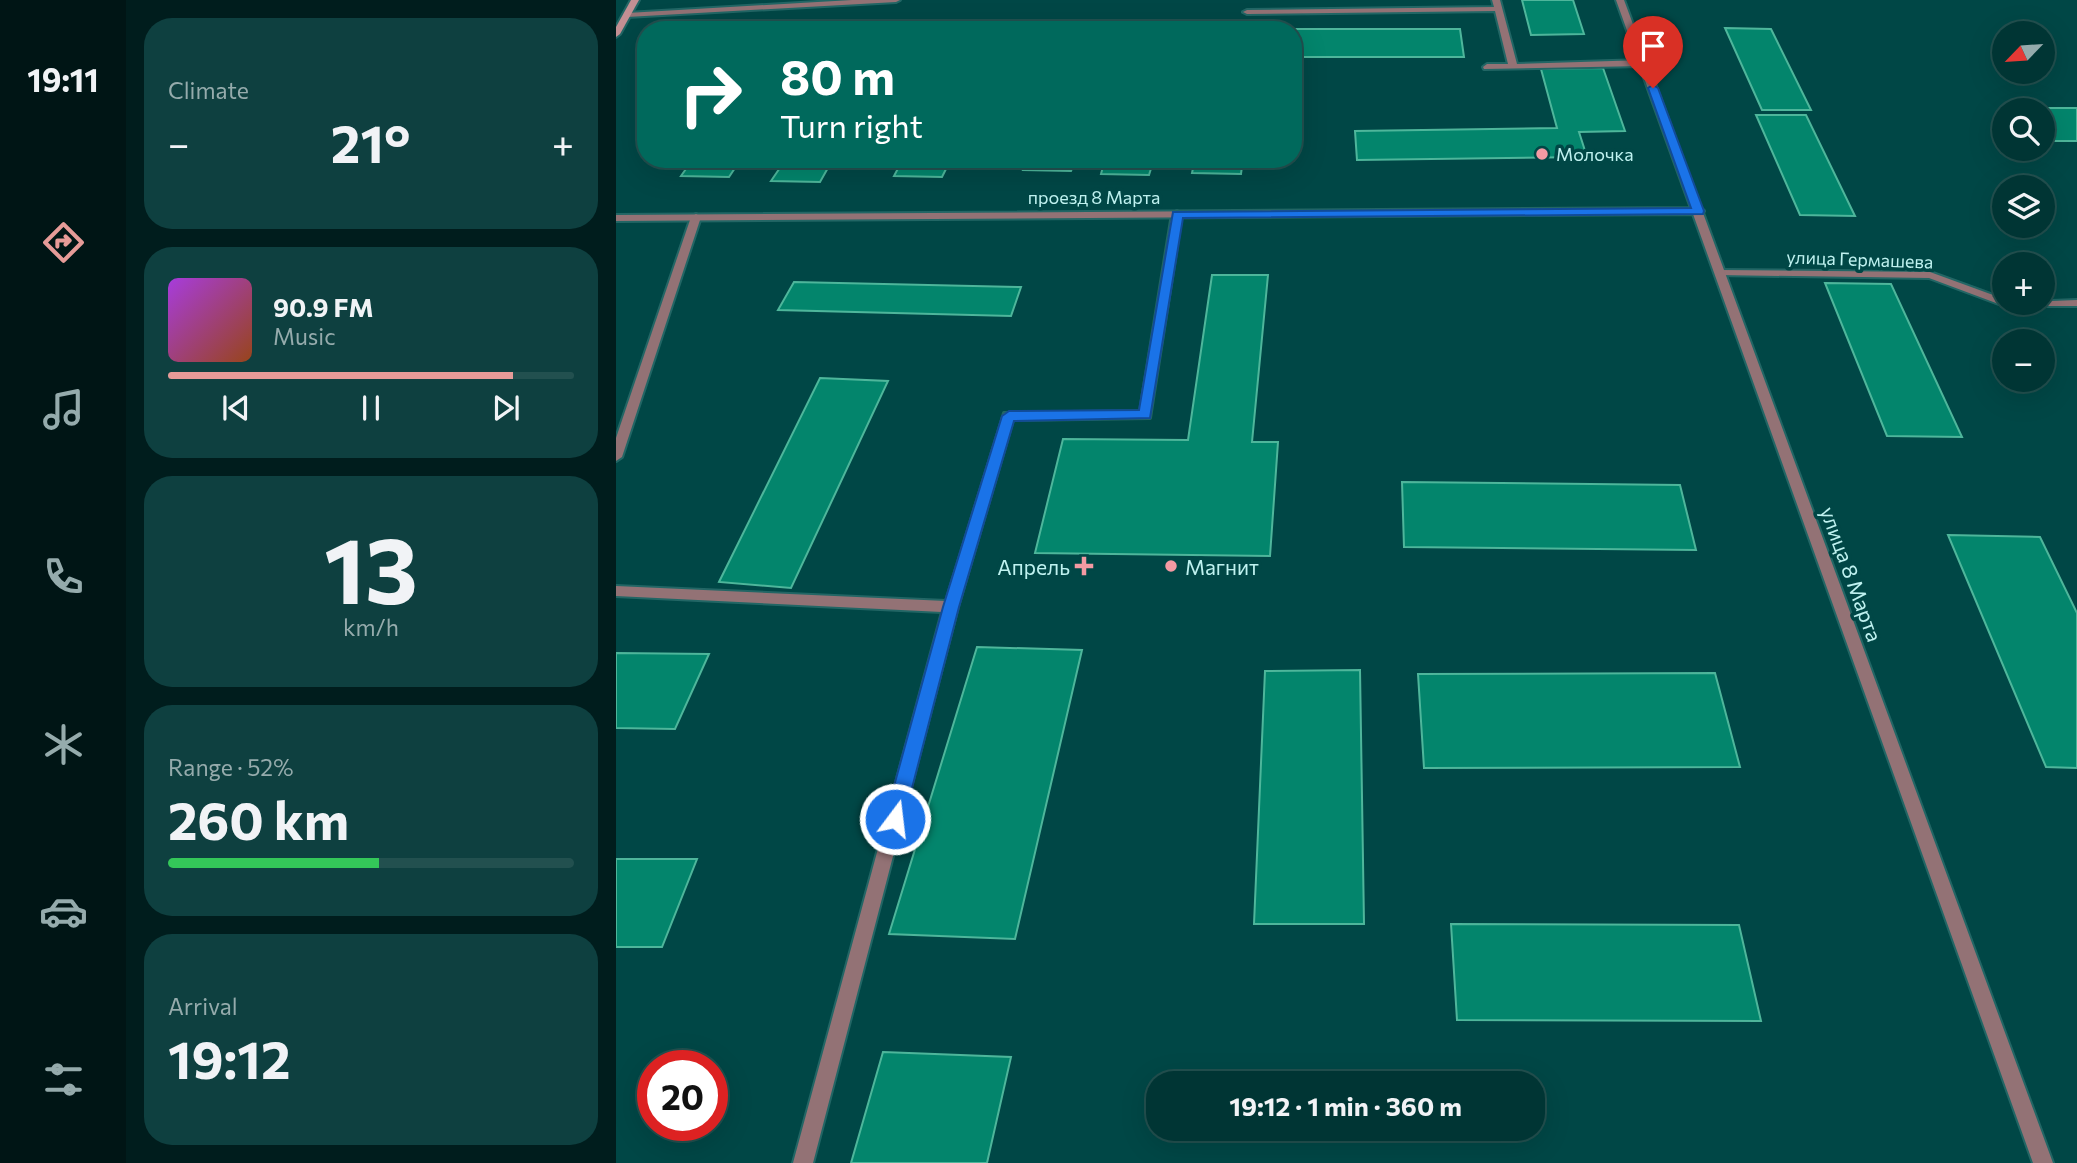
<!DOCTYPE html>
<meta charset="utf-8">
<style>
body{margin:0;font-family:Commissioner,sans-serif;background:#0e4040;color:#f1f3f6;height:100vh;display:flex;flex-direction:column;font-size:26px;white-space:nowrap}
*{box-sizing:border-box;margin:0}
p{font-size:23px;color:#95abac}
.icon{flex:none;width:38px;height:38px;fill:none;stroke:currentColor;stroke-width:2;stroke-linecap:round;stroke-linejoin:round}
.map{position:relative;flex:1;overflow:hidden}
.side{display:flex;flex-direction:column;gap:18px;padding:18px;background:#001d1d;width:490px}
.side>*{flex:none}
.guide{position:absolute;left:21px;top:21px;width:665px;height:147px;border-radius:28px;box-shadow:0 7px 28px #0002,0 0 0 2px #22504f;background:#00695c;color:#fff;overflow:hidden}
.needle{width:46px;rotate:245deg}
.tools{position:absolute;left:1376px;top:21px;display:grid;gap:14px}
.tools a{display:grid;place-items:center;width:63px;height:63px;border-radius:50%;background:#003534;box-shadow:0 7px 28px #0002,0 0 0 2px #22504f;font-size:35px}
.speed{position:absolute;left:21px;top:1050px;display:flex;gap:14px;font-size:35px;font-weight:700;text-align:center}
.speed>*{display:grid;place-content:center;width:91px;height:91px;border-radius:50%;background:#003534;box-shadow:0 7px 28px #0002,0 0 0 2px #22504f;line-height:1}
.speed .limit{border:10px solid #d22;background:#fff;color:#111}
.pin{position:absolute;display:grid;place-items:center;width:60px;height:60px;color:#fff;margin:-72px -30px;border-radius:50% 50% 50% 0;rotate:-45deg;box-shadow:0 0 7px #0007}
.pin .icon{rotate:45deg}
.me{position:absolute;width:77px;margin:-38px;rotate:15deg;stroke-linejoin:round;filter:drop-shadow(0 0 5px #0008)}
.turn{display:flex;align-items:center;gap:24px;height:147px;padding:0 28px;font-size:32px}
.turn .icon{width:91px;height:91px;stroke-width:2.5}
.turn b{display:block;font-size:49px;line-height:60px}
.big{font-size:52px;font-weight:700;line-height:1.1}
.side .widget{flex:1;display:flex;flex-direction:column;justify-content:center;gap:10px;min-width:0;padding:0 24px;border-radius:28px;background:#0e4040}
.side .dial{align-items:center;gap:0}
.dial b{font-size:91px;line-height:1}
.song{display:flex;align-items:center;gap:21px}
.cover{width:84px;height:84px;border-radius:10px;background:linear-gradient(135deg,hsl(280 70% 55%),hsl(20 70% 35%))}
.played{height:7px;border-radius:4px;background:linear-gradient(90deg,#e69b98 85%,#22504f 85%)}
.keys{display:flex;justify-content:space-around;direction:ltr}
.heat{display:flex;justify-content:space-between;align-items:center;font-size:38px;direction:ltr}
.charge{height:10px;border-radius:5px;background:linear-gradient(90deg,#34c759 52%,#22504f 0)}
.trip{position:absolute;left:530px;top:1071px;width:399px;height:70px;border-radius:28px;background:#003534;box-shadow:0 7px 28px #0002,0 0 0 2px #22504f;font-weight:700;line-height:70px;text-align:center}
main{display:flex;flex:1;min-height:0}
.dock{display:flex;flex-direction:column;width:126px;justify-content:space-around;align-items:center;background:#001515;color:#95abac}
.dock .icon{width:49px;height:49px}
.dock .selected{color:#e69b98}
.dock b{font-size:32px;color:#f1f3f6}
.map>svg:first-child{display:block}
.building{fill:#03856c;stroke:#4eb69b;stroke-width:2}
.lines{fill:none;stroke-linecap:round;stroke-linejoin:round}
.service-casing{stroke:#226665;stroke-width:4}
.minor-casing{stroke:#226665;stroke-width:4}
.secondary-casing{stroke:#226665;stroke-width:4}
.service{fill:#937275;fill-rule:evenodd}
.minor{fill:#937275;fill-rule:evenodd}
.secondary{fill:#c38f93;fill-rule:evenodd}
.route{fill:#1a73e8;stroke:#114b97;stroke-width:2}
.poi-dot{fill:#f49aa3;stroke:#004746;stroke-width:2.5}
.labels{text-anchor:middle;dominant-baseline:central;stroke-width:7;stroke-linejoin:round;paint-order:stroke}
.far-poi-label{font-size:18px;fill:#bff2f0;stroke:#004746;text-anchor:start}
.far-street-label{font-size:18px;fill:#bff2f0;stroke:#004746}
.poi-label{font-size:21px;fill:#bff2f0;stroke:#004746;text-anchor:end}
.street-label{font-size:21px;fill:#bff2f0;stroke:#004746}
</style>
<main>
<nav class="dock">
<b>19:11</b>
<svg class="icon selected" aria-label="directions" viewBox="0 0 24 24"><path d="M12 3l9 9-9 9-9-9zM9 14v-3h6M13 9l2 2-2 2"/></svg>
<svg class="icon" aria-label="music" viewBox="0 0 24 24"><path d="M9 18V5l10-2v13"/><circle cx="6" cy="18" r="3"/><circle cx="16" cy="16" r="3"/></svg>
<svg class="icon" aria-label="phone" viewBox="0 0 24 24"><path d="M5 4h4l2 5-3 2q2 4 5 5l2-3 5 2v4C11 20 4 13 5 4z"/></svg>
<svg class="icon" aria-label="climate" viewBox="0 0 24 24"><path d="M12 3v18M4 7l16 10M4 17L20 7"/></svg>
<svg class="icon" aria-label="car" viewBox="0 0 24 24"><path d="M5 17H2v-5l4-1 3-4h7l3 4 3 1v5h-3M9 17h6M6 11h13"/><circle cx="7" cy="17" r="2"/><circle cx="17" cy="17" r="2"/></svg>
<svg class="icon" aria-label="filters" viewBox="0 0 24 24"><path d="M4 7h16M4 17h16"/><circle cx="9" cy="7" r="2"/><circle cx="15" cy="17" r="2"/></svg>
</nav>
<section class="side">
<div class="widget"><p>Climate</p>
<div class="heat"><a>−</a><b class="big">21°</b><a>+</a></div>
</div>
<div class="widget">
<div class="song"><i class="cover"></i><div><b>90.9 FM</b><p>Music</p></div></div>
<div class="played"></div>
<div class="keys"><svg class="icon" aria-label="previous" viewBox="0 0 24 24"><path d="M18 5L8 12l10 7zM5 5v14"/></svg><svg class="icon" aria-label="pause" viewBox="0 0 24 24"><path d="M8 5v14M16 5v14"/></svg><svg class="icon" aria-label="next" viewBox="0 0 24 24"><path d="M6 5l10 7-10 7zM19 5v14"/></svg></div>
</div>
<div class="widget dial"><b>13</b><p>km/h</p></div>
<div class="widget"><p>Range · 52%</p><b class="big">260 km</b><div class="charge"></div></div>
<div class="widget"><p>Arrival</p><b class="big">19:12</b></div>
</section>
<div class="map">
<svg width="1461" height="1163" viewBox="0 0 1461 1163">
<rect width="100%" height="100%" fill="#004746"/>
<g class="building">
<polygon points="906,0 957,0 968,34 915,35"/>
<polygon points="1109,28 1155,29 1195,110 1146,110"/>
<polygon points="667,29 844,29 848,57 677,57 677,30"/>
<polygon points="987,68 1009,131 963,132 971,157 741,160 739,131 941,128 925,69"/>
<polygon points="1408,108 1461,108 1461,141 1431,141 1426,130 1437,130 1429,120 1426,120 1426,110"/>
<polygon points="1140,115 1190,115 1239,216 1184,215"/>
<polygon points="77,159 125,159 113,177 65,176"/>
<polygon points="170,159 217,159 204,182 155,181"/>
<polygon points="287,159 335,159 326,177 278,176"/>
<polygon points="411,159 460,159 455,171 407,170"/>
<polygon points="489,159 538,159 533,175 485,174"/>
<polygon points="579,159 627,159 625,174 576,173"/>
<polygon points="596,275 652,275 636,442 662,442 654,556 419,553 447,439 572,440"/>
<polygon points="178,282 405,287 395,316 162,310"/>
<polygon points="1209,283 1275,284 1346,437 1271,436"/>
<polygon points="204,378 272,381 175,588 103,582"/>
<polygon points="786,482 1064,485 1080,550 788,547"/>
<polygon points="1332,535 1424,537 1461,613 1461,768 1430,767"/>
<polygon points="361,647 466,650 399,939 273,934"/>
<polygon points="0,653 93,654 59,729 0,728"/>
<polygon points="744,670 748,924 638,924 649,671"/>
<polygon points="1099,673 1124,767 808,768 802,674"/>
<polygon points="0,859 81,859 46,947 0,947"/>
<polygon points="835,924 1123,925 1145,1021 841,1020"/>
<polygon points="267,1052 395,1057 371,1163 235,1163"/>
</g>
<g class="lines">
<g class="service-casing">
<g id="service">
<polygon points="236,0 284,0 280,2 11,17 7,15 11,13"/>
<polygon points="876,0 884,0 901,64 1028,60 1032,63 1028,66 868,69 867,67 871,64 892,64 879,11 631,14 627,12 631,10 878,7"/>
<polygon points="561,211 566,214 534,418 397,420 342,607 197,1163 177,1163 326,612 0,596 0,586 330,601 388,413 524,411 556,214"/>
<polygon points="80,214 85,217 6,457 0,461 0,438 75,217"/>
<polygon points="1104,270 1314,272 1388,299 1388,303 1461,300 1461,306 1388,306 1313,278 1100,275 1100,271"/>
</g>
</g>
<g class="minor-casing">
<polygon id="minor" points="1000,0 1008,0 1085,208 1088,211 1087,213 1437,1163 1417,1163 1077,214 0,221 0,215 1075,208"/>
</g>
<g class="secondary-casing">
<polygon id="secondary" points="15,0 23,0 4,34 0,37 0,27"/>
</g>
<use href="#service" class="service"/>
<use href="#minor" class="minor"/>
<use href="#secondary" class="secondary"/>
</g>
<polygon class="route" points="1037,85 1042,88 1088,211 1087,214 567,218 534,418 398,421 343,607 288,819 285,825 279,827 272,825 269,819 327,607 386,416 393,411 523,410 557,212 1075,208 1032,88"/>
<g class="poi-dot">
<circle cx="926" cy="154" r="7"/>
<path d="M464.5 555.5h7v7h7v7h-7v7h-7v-7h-7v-7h7z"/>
<circle cx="555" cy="566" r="7"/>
</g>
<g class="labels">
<g class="far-poi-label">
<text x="940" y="154">Молочка</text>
</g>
<g class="far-street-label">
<text x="478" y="197">проезд 8 Марта</text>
<text transform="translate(1244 259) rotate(2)">улица Гермашева</text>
</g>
<g class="poi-label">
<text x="454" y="566">Апрель</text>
<text x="569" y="566" text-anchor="start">Магнит</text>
</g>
<g class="street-label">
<text transform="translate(1236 574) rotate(70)">улица 8 Марта</text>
</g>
</g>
</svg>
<div class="tools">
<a><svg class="needle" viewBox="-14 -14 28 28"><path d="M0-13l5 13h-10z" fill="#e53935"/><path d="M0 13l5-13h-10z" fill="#95abac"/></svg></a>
<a><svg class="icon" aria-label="search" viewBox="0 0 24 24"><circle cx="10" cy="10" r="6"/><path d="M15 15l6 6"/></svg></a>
<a><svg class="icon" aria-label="layers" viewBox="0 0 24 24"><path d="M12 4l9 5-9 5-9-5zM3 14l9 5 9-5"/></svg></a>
<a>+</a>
<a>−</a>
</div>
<div class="speed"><div class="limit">20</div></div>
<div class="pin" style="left:1037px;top:88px;background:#d93025"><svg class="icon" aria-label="arrive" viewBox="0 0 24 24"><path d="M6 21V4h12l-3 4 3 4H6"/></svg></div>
<svg class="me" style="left:279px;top:819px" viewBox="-20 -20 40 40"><circle r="17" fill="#1a73e8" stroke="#fff" stroke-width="3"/><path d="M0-11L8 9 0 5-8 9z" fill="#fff"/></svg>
<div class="trip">19:12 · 1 min · 360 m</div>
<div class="guide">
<div class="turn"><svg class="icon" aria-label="right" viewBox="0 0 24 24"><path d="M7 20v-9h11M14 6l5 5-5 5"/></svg><div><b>80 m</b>Turn right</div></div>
</div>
</div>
</main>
